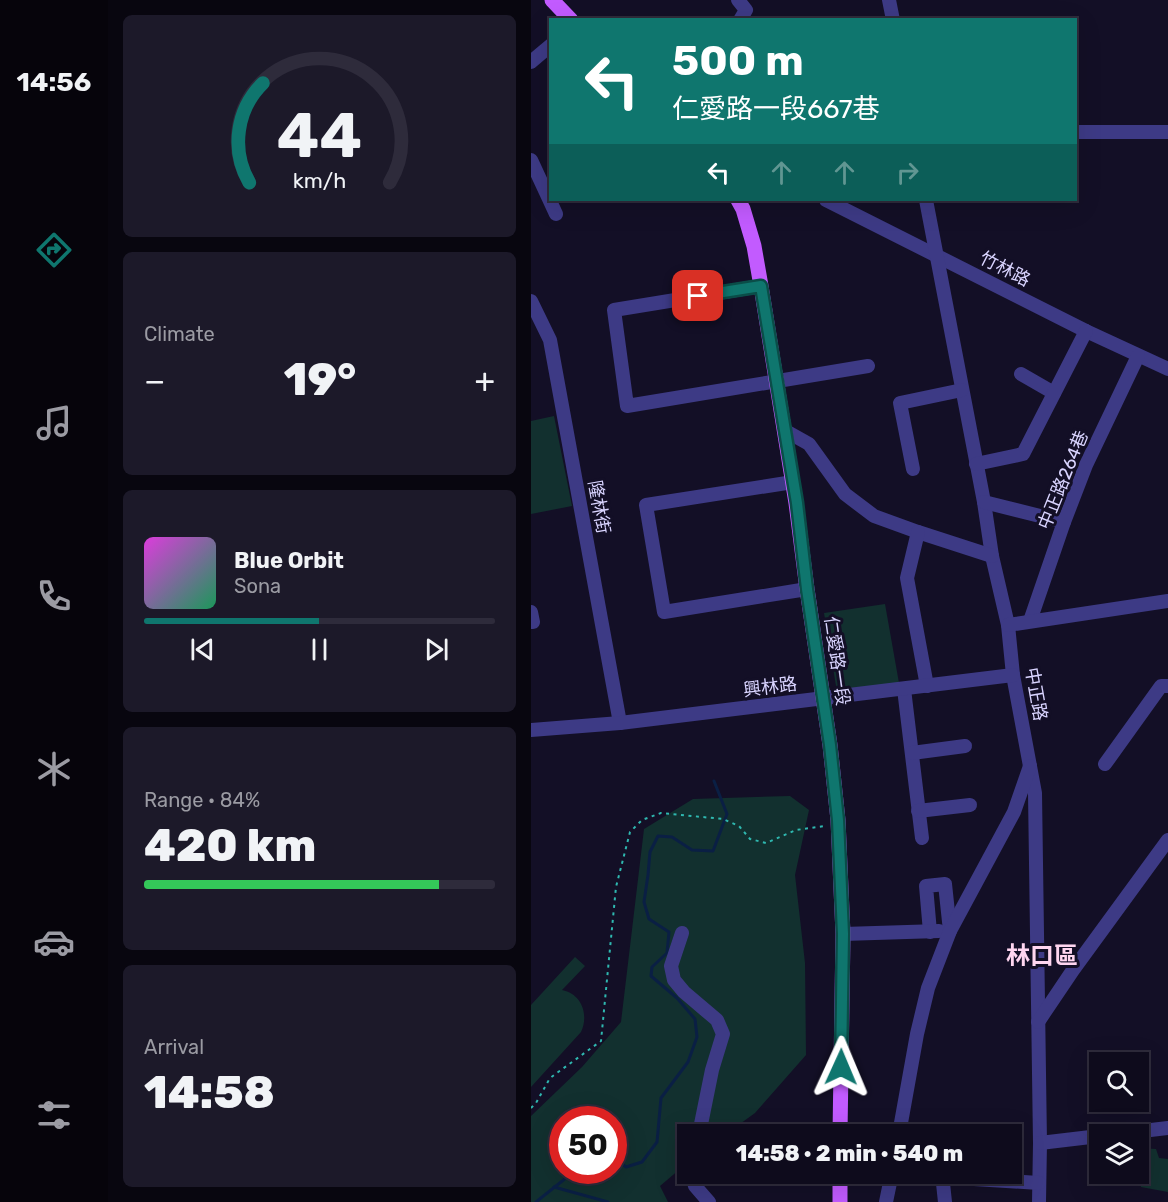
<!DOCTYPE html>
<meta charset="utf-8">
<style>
body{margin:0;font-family:Rubik,"Noto Sans TC",sans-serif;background:#1c1929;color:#f1f3f6;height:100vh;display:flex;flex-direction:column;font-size:22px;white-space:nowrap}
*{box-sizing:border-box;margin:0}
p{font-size:20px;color:#9b9ba3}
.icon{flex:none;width:33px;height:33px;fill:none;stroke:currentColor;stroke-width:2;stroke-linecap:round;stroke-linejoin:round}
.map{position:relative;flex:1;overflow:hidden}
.details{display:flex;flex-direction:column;gap:15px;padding:15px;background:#08060f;width:423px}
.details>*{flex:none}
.hud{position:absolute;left:18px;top:18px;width:528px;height:183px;border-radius:0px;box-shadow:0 6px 24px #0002,0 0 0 2px #2e2b3b;background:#0f766e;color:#fff;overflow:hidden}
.tools{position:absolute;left:558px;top:1052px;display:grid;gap:12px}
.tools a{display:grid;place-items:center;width:60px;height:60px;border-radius:0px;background:#0e0b1c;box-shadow:0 6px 24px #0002,0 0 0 2px #2e2b3b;font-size:30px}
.speed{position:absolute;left:18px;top:1106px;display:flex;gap:12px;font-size:30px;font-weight:700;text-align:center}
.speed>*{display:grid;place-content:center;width:78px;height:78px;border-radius:50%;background:#0e0b1c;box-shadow:0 6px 24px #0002,0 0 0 2px #2e2b3b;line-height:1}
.speed .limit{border:9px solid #d22;background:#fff;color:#111}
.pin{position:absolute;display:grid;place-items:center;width:51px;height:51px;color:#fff;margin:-26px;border-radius:12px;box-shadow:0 3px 9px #0006}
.me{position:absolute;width:66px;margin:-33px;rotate:1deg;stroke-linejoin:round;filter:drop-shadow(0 0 4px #0008)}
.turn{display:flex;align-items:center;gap:21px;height:126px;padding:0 24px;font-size:27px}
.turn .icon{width:78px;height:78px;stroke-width:2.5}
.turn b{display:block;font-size:42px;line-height:51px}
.lanes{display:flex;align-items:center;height:57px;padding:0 24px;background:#0003;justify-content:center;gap:30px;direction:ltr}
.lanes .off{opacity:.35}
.big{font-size:45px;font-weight:800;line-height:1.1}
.details .widget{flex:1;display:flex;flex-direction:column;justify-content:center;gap:9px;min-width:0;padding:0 21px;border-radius:9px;background:#1c1929}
.details .dial{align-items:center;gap:0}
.dial svg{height:156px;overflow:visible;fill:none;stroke:#2e2b3b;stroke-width:7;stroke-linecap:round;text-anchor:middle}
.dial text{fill:#f1f3f6;stroke:none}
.song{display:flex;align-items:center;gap:18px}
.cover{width:72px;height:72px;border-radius:9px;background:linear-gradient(135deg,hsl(300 70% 55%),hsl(150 70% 35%))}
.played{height:6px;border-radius:3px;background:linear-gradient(90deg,#0f766e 50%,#2e2b3b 50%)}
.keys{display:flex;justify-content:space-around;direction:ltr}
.heat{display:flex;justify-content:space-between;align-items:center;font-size:33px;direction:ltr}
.charge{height:9px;border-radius:4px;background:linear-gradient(90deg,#34c759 84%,#2e2b3b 0)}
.trip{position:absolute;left:146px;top:1124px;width:345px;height:60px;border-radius:0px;background:#0e0b1c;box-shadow:0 6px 24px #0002,0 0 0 2px #2e2b3b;font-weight:800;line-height:60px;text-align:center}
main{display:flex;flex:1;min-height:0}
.dock{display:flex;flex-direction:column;width:108px;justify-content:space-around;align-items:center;background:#06040b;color:#9b9ba3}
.dock .icon{width:42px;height:42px}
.dock .active{color:#0f766e}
.dock b{font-size:27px;color:#f1f3f6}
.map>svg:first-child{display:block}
.green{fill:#12302f;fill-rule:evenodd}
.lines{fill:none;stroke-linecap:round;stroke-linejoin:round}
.stream{stroke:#0a1f44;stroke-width:3}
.path{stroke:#2fb8b0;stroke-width:2;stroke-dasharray:3 4.5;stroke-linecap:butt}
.minor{stroke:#3d3a85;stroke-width:14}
.major{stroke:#c25bff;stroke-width:15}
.route-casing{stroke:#0a4d48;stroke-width:15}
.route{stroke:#0f766e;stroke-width:10}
.labels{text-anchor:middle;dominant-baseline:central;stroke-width:6;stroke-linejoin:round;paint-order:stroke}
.street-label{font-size:18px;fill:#d9d4ff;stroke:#130f26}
.district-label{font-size:24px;font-weight:bold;fill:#ffd6f0;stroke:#130f26}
</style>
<main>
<nav class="dock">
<b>14:56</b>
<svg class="icon active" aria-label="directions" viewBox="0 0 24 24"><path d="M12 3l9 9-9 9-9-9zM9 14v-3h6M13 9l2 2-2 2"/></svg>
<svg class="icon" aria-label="music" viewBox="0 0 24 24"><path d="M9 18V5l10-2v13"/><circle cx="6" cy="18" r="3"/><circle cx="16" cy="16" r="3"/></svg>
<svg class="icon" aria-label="phone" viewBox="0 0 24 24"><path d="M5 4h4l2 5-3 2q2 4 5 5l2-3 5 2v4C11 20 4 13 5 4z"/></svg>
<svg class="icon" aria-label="climate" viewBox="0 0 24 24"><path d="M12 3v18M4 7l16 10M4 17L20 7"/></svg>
<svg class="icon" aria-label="car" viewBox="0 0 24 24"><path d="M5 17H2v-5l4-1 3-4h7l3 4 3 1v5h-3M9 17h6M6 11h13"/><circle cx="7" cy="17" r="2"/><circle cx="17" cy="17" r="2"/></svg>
<svg class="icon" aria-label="filters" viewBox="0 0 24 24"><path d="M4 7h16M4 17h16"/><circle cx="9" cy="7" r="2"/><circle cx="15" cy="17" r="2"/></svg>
</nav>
<section class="details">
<div class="widget dial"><svg viewBox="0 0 100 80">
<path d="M14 69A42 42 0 1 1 86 69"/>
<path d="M14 69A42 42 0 0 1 21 18" stroke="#0f766e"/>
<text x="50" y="56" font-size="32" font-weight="700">44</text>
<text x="50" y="72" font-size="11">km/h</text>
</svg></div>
<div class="widget"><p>Climate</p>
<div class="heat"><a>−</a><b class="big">19°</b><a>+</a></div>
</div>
<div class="widget">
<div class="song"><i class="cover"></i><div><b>Blue Orbit</b><p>Sona</p></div></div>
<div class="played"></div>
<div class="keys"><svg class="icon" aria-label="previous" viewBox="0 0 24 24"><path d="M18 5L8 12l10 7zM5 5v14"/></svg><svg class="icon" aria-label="pause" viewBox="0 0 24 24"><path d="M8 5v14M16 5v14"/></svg><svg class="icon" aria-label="next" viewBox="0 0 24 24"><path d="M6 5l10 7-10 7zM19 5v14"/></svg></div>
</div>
<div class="widget"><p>Range · 84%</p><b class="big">420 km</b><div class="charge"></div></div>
<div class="widget"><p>Arrival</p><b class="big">14:58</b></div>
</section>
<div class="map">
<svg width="637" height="1202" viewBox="0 0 637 1202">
<rect width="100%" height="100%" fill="#130f26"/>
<g class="green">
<polygon points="23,416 41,506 0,514 0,421"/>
<polygon points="354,604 368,683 306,692 293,613"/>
<path d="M259 796 278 810 264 875 274 963 275 1055 224 1113 195 1134H156V1163L129 1186 137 1202H0V1116L51 1067 90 1022 113 829 162 799ZM32 1119H82V1170H32Z"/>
<path d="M44 957 54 966 31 990C51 994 58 1015 50 1032L0 1087V1005Z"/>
<polygon points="608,1148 625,1149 628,1158 637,1159 637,1192 610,1187 608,1171"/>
</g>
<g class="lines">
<g class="stream">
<polyline points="82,1157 95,1167 111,1162 126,1142 130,1098 157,1062 166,1037 164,1019 146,998 120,976 121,967 136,953 138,932 118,919 113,902 117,875 119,852 127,836 141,837 161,850 182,851 196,814 183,781"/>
<polyline points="23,1187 77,1202"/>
<polyline points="5,1202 45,1170"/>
</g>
<polyline class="path" points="0,1108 5,1103 19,1078 70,1041 85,887 99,832 111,820 130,813 192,819 208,826 219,839 235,843 265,830 294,826"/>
<g class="minor">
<polyline points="207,0 215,10 209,20"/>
<polyline points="358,0 362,20"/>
<polyline points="0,62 20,45"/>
<polyline points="544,132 637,132"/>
<polyline points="0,160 25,214"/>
<polyline points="295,200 555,331 637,369"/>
<polyline points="395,200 453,502 461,556 477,625 482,675 504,793 509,1143 508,1202"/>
<polyline points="230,286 83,310 96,406 337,366"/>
<polyline points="0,301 19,340 89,723"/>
<polyline points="490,374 523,393"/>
<polyline points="253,430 278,444 314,494 343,516 387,532 461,556"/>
<polyline points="445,464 492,454 555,331"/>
<polyline points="382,469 369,403 431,390"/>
<polyline points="262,482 115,505 133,612 276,589"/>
<polyline points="453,502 533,522"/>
<polyline points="387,532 376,578 396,686"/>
<polyline points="0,612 2,622 0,622"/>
<polyline points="499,621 533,522 555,465 607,356"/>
<polyline points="477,625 637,601"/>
<polyline points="373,689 391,838"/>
<polyline points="0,730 89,723 482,675"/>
<polyline points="381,753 434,746"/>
<polyline points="574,764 630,686 637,686"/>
<polyline points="387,811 439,805"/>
<polyline points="399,932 395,886 414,884 419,931"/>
<polyline points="151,933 140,966 143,980 153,992 186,1020 192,1034 181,1070 168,1134"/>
<polyline points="312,934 408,931"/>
<polyline points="507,1022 542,970 637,840"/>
<polyline points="368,1134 386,1034 397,988 419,931 483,812 499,766"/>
<polyline points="586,1134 637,1128"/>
<polyline points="509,1143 568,1136"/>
<polyline points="160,1173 164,1186 178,1202"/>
<polyline points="309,1175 360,1179 411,1174 411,1173"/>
<polyline points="355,1202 361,1173"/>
<polyline points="414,1202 411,1174 443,1179 508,1183"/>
</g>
<g class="major">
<polyline points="21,0 40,20"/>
<polyline points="207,200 212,209 223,246 230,286 265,503 276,589 299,745 307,820 312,934 309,1134"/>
<polyline points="309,1173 309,1202"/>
</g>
</g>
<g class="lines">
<g class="route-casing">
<polyline id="route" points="167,296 230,286 266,503 276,589 299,745 307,820 312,934 310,1067"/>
</g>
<use href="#route" class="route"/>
</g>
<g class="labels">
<g class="street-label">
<text transform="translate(474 269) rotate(27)">竹林路</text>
<text transform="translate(532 480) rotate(-68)">中正路264巷</text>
<text transform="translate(68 507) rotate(80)">隆林街</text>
<text transform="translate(306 661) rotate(82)">仁愛路一段</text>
<text transform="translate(239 687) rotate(-7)">興林路</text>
<text transform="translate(505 694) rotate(80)">中正路</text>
</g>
<g class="district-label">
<text x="511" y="956">林口區</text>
</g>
</g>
</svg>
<div class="tools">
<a><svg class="icon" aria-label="search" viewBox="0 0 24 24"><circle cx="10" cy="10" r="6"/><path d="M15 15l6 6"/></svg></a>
<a><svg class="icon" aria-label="layers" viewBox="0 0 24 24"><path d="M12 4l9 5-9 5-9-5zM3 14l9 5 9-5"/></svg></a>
</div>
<div class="speed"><div class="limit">50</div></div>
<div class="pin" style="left:167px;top:296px;background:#d93025"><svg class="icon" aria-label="arrive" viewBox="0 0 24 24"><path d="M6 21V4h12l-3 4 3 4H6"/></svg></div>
<svg class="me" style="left:310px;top:1067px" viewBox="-20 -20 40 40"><path d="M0-17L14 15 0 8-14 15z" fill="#0f766e" stroke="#fff" stroke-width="4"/></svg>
<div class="trip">14:58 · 2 min · 540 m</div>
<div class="hud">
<div class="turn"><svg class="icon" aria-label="left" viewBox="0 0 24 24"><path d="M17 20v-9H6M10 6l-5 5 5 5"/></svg><div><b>500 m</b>仁愛路一段667巷</div></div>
<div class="lanes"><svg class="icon" aria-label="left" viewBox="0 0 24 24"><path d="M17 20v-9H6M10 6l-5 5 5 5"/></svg><svg class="icon off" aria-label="ahead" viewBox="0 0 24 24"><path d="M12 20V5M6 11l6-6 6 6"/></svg><svg class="icon off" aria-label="ahead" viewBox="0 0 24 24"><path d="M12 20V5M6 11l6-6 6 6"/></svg><svg class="icon off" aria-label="right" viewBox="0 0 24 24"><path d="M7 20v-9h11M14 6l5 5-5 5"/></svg></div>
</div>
</div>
</main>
